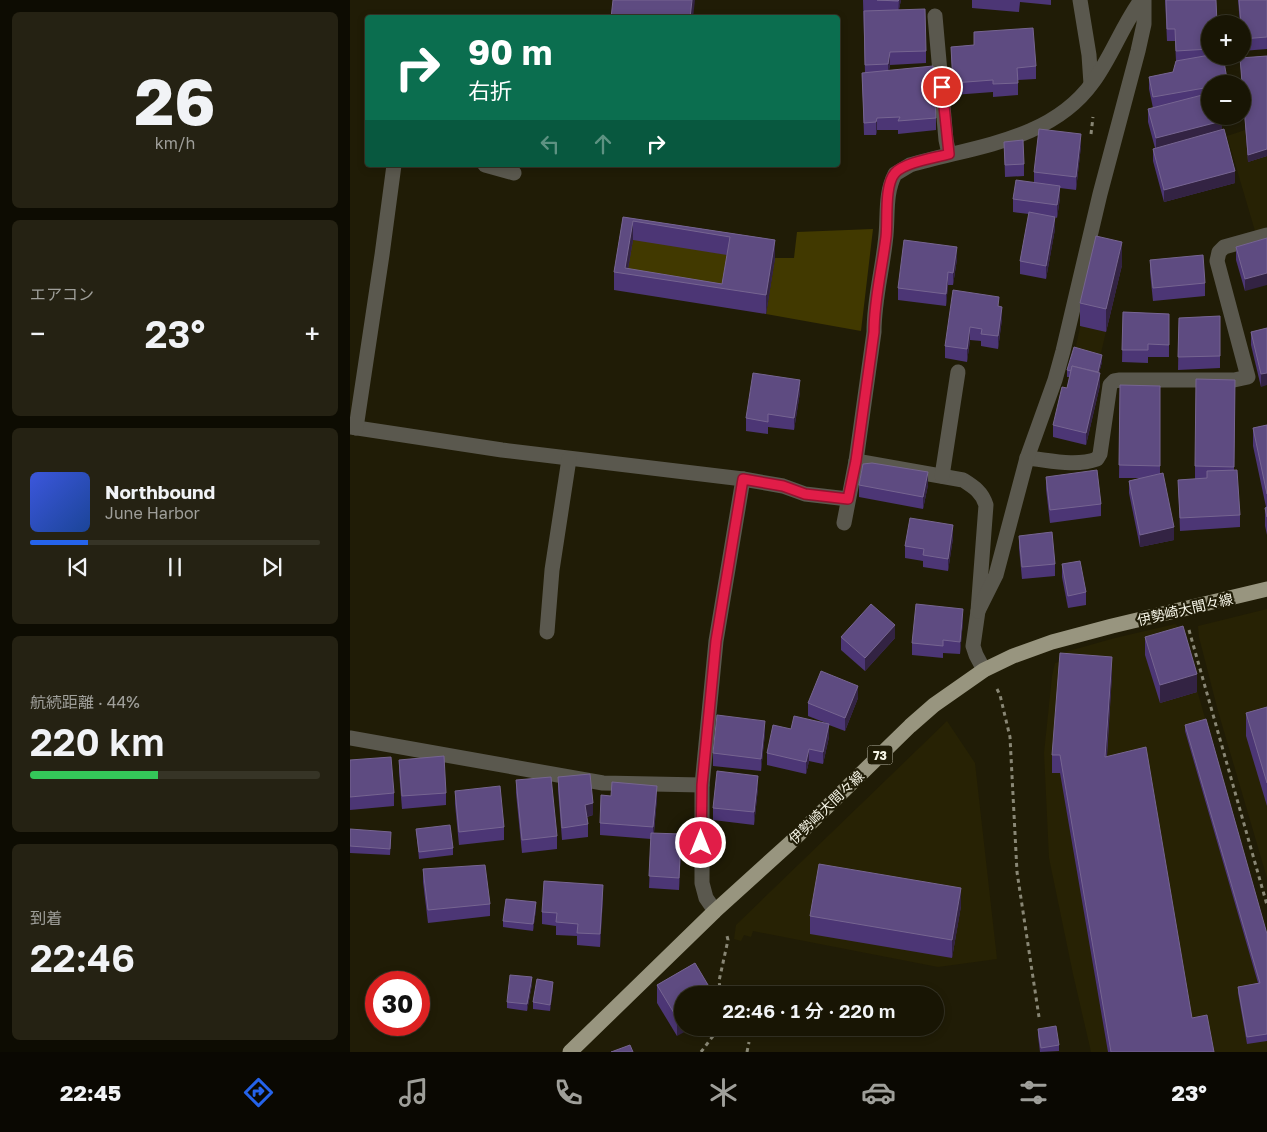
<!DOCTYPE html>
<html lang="ja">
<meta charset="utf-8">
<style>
body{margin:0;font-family:"Golos Text","Noto Sans JP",sans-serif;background:#252213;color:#f1f3f6;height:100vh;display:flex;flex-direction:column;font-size:19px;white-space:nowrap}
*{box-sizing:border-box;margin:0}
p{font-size:16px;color:#9f9f9a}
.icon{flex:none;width:28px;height:28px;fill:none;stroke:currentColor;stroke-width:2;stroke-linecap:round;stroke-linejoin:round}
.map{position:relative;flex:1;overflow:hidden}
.details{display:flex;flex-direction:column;gap:12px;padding:12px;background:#0d0c02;width:350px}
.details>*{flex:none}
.top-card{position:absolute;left:15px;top:15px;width:475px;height:152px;border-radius:5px;box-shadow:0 2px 8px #0003,0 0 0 1px #363426;background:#0b6e4f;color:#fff;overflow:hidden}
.tools{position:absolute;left:851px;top:15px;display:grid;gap:10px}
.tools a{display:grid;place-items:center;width:50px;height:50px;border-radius:50%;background:#181504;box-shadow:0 2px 8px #0003,0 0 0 1px #363426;font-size:25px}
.speed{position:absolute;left:15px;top:971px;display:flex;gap:10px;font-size:25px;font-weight:700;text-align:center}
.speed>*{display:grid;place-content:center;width:65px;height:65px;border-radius:50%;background:#181504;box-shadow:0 2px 8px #0003,0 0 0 1px #363426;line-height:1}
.speed .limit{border:8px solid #d22;background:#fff;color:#111}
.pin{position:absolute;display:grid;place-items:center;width:42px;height:42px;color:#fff;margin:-21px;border:2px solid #fff;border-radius:50%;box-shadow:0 1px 5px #0007}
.me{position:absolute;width:55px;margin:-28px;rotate:0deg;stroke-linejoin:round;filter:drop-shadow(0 0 4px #0008)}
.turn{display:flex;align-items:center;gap:18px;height:105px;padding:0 20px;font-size:22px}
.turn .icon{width:65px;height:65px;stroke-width:2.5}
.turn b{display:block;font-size:35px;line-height:42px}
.lanes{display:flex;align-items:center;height:48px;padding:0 20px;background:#0003;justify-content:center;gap:25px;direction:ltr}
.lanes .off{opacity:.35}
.big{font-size:38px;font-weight:600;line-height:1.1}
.details .tile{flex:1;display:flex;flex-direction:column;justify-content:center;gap:8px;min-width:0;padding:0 18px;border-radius:8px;background:#252213}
.details .dial{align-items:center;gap:0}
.dial b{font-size:65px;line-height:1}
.song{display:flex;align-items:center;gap:15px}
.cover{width:60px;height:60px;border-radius:8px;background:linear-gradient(135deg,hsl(230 70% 55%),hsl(220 70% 35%))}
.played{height:5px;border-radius:2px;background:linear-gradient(90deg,#2563eb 20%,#363426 20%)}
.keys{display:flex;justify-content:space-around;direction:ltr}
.heat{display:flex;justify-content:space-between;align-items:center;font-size:28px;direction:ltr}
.charge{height:8px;border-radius:4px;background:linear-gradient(90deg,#34c759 44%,#363426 0)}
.trip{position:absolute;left:324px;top:986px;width:270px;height:50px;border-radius:25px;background:#181504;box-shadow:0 2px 8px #0003,0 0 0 1px #363426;font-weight:600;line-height:50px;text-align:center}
.menu{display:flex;height:80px;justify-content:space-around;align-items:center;background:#0a0802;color:#9f9f9a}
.menu .icon{width:35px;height:35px}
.menu .selected{color:#2563eb}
.menu b{font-size:22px;color:#f1f3f6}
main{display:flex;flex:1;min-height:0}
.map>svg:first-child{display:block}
.built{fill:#272204}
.green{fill:#413900}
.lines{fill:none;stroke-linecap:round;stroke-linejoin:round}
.path{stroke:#898775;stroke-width:3;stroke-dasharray:4 4;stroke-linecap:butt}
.minor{stroke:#5a584e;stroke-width:15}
.major{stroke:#98957f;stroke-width:15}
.wall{fill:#4c3675;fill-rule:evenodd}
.shaded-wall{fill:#332343}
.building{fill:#5e4b81;stroke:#766591;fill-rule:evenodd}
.route-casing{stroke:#92132f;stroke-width:12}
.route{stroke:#e11d48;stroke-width:9}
.labels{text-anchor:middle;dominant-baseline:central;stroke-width:4.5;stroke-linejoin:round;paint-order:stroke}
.shield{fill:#201c06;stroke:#b5b3a3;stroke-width:1}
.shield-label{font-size:12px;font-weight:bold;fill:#f5f4e6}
.street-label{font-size:14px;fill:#f5f4e6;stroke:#201c06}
</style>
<main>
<section class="details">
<div class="tile dial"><b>26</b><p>km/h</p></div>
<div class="tile"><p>エアコン</p>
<div class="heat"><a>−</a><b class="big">23°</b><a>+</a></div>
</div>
<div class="tile">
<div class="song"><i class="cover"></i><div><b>Northbound</b><p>June Harbor</p></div></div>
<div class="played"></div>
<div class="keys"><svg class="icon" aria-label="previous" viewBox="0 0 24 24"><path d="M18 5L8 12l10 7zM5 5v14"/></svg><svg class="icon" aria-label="pause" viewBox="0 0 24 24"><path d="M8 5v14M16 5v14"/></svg><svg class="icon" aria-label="next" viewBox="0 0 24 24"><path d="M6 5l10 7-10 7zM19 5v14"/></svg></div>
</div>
<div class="tile"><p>航続距離 · 44%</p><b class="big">220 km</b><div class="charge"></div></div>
<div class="tile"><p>到着</p><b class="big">22:46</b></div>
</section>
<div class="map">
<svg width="917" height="1052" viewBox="0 0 917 1052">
<rect width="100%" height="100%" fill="#201c06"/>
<g class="built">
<polygon points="917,59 917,227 905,231 877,136 895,130 890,60"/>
<polygon points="746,259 772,265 749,361 724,354"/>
<polygon points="917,609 917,878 868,711 849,637 848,626"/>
<polygon points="825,624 829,627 917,935 917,1052 741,1052 723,974 699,858 694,753 702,676 705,663 716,660 715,652 765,638"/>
<polygon points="597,721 625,763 647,959 588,967 403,931 401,937 394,935 391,941 384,939 386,925"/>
</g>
<g class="green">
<polygon points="523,229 511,331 416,314 425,258 444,258 447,232"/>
<polygon points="283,239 380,255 372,302 275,286"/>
</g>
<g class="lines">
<g class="path">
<polyline points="741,134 743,117"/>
<polyline points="839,630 917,905"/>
<polyline points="647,689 650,695 660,737 667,872 689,1017"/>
<polyline points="371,995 369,981 378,940 377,936"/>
<polyline points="351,1052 369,1028"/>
<polyline points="397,1052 399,1042"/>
</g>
<g class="minor">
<polyline points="730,0 739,55 741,84"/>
<polyline points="585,16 596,140 599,154"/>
<polyline points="135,165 164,173"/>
<polyline points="0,427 152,450 393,479 433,486 455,494 498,499"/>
<polyline points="6,428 32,255 44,165"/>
<path d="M677 458C699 460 725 467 747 459L750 454 760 385 764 381 770 380H884L898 377 867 261 869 252 874 247 917 235"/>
<path d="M506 461 613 480C624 487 632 492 636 505L628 611 623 646 626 655 634 670"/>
<polyline points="592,476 608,372"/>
<path d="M494 523 506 461 524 332C524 299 533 268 536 235 538 214 535 193 545 174L560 165C624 146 701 141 743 82 762 56 772 26 791 0"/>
<polyline points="628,611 646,575 677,458 705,380 713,351 750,194 788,51 794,24 794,0"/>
<polyline points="197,632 202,570 219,459"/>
<polyline points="0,738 253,783 352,785"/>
<polyline points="365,911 356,898 352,883 352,785 366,641 393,479"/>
</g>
<polyline class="major" points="220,1052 365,911 439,844 560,726 584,705 634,670 663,656 702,642 762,626 917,589"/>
</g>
<g class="wall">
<polygon points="513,0 551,0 549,9 576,51 576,63 540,65 539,70 586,118 586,130 548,134 548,130 527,130 526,135 514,135 512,73 515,73"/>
<polygon points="622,0 701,0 701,5 670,2 669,12 622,8"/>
<polygon points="815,0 866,0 860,24 860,56 877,79 877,84 860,84 860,116 872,129 885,183 814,202 803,161 803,149 805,148 798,122 798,109 803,108 799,89 799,77 823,72 826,61 825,41 817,41"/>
<polygon points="888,0 917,0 917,49 892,51 892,24 890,24"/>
<polygon points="624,32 686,66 686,79 668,80 668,95 643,97 643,92 603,95 601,47 624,45"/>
<polygon points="917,56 917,156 898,162 890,58"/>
<polygon points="654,142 674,164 674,176 655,177"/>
<polygon points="731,146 726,190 710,188 710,198 707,218 705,217 705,229 696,279 670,274 670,261 679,214 663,212 663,199 684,182 684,172"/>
<path d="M273 217 425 240V258L416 314 264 290V272ZM283 240 377 255 372 284 278 269Z"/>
<polygon points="917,238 895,291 886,260 886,247"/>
<polygon points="607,259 603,285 598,285 596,306 548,300 548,288"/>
<polygon points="800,260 855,283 855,296 803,301 800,272"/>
<polygon points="772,265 756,332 730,326 730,303"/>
<polygon points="649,306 652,319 648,349 631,346 631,341 620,340 617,362 595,358 595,346"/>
<polygon points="773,312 819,314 819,357 798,357 798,363 772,362"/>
<polygon points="870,316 870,368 828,370 829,318"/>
<polygon points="917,328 911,387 901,345 901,332"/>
<polygon points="752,362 749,373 750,385 736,445 703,437 703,425 717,388 720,377 717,377 717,370"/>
<polygon points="885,380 884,470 890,515 890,527 830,531 828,480 845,479 845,466"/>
<polygon points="770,385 810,386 810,474 824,540 790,547 779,493 779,481 791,478 769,478"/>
<polygon points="450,392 444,430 418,427 418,434 396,431 396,418"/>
<polygon points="917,425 917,535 915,526 915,508 916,507 903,446 903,428"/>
<polygon points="696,477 751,504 751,516 700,523 696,489"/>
<polygon points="509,485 578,485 573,509 509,497"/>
<polygon points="669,536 705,564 705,576 672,579 669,548"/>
<polygon points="603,538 598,571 573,567 573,561 555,558 555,546"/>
<polygon points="712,564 736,592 736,605 718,608 712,577"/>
<polygon points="613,621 610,654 593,653 593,658 562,655 562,643"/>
<polygon points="491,637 545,638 515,671 491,650"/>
<polygon points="795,637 847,692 810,703 795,655"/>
<polygon points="762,675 757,756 842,1018 864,1052 758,1052 710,773 702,773 702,755"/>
<polygon points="508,698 495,731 479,725 479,737 473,764 459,761 456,774 417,765 417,753 441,729 476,723 458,716 458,703"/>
<polygon points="917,707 917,806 896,736 896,713"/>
<polygon points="835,725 917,934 917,1041 897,1044 888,993 888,987 908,983 835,731"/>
<polygon points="415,733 411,771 363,766 363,753"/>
<polygon points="0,760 44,793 44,806 0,810"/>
<polygon points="49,760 96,793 96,805 52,809 49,772"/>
<polygon points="208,777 243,815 237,817 238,824 238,837 212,840 208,790"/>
<polygon points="166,780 207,836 207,849 172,853 166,793"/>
<polygon points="408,788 404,825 363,820 363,808"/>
<polygon points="105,791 154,827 154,840 109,845 105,804"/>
<polygon points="307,798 304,833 331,847 329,890 299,888 301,839 250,835 250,823"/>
<polygon points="0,829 41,839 40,855 0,853"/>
<polygon points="66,829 103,848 103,855 69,859"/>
<polygon points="73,869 140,904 140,916 78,923 73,882"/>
<polygon points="253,898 250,947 227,945 227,936 206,935 206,926 192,924 192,912"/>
<polygon points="611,906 602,958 460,934 460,916"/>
<polygon points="186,909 183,931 153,927 153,921"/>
<polygon points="345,963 327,1036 307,1003 307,985"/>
<polygon points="182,984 177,1011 157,1008 157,1002"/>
<polygon points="203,988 200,1011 183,1009 183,1002"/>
<polygon points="688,1029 709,1045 709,1051 690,1052 688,1036"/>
</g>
<g class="shaded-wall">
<polygon points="342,0 345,0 343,18 340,18"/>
<polygon points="549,0 551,0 548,14"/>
<polygon points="540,52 540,65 538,77 538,64"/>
<polygon points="527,118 527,130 526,135 526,122"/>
<polygon points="872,121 872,133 806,151 806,138"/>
<polygon points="731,134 731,146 726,190 726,177"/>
<polygon points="917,149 917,156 898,162 898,155"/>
<polygon points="885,171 885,183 814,202 814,190"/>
<polygon points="710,186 710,198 707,218 707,205"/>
<polygon points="705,217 705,229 696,279 696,266"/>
<polygon points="283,221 283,240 277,274 275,268"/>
<polygon points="425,240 425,258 416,314 416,295"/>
<polygon points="772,242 772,265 756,332 756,309"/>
<polygon points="607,247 607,259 603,285 603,273"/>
<polygon points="598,272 598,285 596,306 596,294"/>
<polygon points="917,273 917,285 895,291 895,279"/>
<polygon points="652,307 652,319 648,349 648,336"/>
<polygon points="620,327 620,340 617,362 617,349"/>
<polygon points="752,355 752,362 746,384 746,378"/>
<polygon points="750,373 750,385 736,445 736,433"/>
<polygon points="917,373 917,385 911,387 911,374"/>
<polygon points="450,380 450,392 444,430 444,418"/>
<polygon points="578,472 578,485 573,509 573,497"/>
<polygon points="603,525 603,538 598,571 598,559"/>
<polygon points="824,527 824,540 790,547 790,535"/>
<polygon points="613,609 613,621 610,654 610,642"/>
<polygon points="545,625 545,638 515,671 515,658"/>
<polygon points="762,657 762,675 755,775 755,757"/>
<polygon points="847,674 847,692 810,703 810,685"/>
<polygon points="508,686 508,698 495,731 495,718"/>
<polygon points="415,721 415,733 411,771 411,759"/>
<polygon points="479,724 479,737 473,764 473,752"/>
<polygon points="459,749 459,761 456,774 456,762"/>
<polygon points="408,776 408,788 404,825 404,812"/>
<polygon points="307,786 307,798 303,839 303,827"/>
<polygon points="243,803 243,815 235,817 235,805"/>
<polygon points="331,834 331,847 329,890 329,878"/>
<polygon points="253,885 253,898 250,947 250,934"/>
<polygon points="611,888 611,906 602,958 602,940"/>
<polygon points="186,902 186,909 183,931 183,924"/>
<polygon points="182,977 182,984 177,1011 177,1004"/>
<polygon points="203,982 203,988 200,1011 200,1005"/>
<polygon points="332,1015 332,1028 342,1028 327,1036 327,1018"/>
</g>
<g class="building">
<polygon points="263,0 342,0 340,18 261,18"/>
<polygon points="527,0 549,0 548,1"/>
<polygon points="816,0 866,0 867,24 860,24 860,49 826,51 825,29 817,29"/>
<polygon points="889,0 917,0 917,37 892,39 892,24 891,24"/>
<polygon points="575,9 576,51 540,52 538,64 515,65 514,11"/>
<polygon points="683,28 686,66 667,68 668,83 643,84 643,80 603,83 601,47 624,45 624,32"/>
<polygon points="860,55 860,56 873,56 877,79 859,82 860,87 803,97 799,77 823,72 826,61"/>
<polygon points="917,56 917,149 898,155 890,58"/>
<polygon points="583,66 586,118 548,121 550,117 527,118 526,122 514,123 512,73"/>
<polygon points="860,93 860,116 871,116 872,121 806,138 798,109"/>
<polygon points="689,129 731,134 726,177 684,172"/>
<polygon points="874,129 885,171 814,190 803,149"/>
<polygon points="673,140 674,164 655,165 654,142"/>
<polygon points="666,180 710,186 707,205 663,199"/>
<polygon points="679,212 705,217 696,266 670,261"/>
<path d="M273 217 425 240 416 295 264 272ZM283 221 380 237 372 284 275 268Z"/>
<polygon points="746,236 772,242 756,309 730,303"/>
<polygon points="917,238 917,273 895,279 886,247"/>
<polygon points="554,240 607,247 603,273 598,272 596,294 548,288"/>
<polygon points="853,255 855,283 803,288 800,260"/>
<polygon points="603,290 649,297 648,306 652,307 648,336 631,334 632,329 620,327 617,349 595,346"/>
<polygon points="773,312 819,314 819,345 798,344 798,350 772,350"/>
<polygon points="870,316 870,356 828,357 829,318"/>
<polygon points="917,328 917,373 911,374 901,332"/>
<polygon points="724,347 752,355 748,372 722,366 721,371 717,370"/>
<polygon points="722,366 750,373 736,433 703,425 712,387 717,388"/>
<polygon points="403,373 450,380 444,418 418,414 418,422 396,418"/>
<polygon points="846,379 885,380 884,467 845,466"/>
<polygon points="770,385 810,386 810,466 769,465"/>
<polygon points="917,425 917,494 903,428"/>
<polygon points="522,463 578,472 573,497 509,485 513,464"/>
<polygon points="747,470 751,504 700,510 696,477"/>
<polygon points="887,470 890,515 830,518 828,480 857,478 857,471"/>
<polygon points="813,473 824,527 790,535 779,481"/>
<polygon points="917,507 917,517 915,508"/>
<polygon points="560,518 603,525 598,559 573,555 574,549 555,546"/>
<polygon points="702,532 705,564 672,567 669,536"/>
<polygon points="730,561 736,592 718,596 712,564"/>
<polygon points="521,604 545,625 515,658 491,637"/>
<polygon points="566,604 613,609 610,642 593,640 593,646 562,643"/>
<polygon points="833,626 847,674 810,685 795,637"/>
<polygon points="710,653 762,657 755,757 796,747 842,1018 857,1015 864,1052 761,1052 710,755 702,755"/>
<polygon points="471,671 508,686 495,718 458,703"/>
<polygon points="917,707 917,783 896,713"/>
<polygon points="367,715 415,721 411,759 363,753"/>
<polygon points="444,716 479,724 473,752 459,749 456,762 417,753 423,725 441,729"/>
<polygon points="856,719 917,934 917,1034 897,1037 888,987 910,983 835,725"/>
<polygon points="94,756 96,793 52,796 49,760"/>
<polygon points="41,757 44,793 0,797 0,760"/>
<polygon points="367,771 408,776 404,812 363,808"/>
<polygon points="240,774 243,803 235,805 238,824 212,828 208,777"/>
<polygon points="201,777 207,836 172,840 166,780"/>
<polygon points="262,782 307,786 303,827 250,823 251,795 261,796"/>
<polygon points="150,786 154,827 109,832 105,791"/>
<polygon points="100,825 103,848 69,852 66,829"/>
<polygon points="0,829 41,832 40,849 0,846"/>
<polygon points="301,833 331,834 329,878 299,876"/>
<polygon points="469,864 611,888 602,940 460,916"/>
<polygon points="135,865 140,904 78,910 73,869"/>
<polygon points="194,881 253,885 250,934 227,933 228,924 206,922 207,913 192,912"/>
<polygon points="156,899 186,902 183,924 153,921"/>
<polygon points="345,963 364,995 332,995 332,1015 327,1018 307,985"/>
<polygon points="160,975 182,977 177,1004 157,1002"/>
<polygon points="187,979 203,982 200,1005 183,1002"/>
<polygon points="706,1026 709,1045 691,1048 688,1029"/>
<polygon points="280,1045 283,1052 261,1052"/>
</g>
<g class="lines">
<g class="route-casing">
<path id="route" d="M351 843 352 785 366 641 393 479 433 486 455 494 498 499 506 461 524 332C524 300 532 269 536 237 538 221 534 185 545 173 555 162 585 158 599 154L592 87"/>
</g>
<use href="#route" class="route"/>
</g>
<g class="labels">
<rect class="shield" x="517.5" y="745.5" width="25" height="19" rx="4"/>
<g class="shield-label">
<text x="530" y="755">73</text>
</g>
<g class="street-label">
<text transform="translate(835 609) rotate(-13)">伊勢崎大間々線</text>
<text transform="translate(476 807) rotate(-44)">伊勢崎大間々線</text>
</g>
</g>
</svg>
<div class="tools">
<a>+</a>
<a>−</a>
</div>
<div class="speed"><div class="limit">30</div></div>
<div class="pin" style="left:592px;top:87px;background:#d93025"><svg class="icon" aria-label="arrive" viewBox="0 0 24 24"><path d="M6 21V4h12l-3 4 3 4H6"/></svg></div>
<svg class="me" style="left:351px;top:843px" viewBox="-20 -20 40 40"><circle r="17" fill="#e11d48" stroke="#fff" stroke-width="3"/><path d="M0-11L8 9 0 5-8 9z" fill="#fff"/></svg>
<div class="trip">22:46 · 1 分 · 220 m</div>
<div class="top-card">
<div class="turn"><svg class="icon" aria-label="right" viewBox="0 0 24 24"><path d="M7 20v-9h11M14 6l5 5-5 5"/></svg><div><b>90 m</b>右折</div></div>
<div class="lanes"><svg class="icon off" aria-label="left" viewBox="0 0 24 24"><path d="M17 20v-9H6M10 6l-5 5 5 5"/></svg><svg class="icon off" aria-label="ahead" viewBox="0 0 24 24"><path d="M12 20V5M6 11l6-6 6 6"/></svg><svg class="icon" aria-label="right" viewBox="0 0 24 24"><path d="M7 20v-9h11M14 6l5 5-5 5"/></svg></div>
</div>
</div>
</main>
<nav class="menu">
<b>22:45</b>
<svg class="icon selected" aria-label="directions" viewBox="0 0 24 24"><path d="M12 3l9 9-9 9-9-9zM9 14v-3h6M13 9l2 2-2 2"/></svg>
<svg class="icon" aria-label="music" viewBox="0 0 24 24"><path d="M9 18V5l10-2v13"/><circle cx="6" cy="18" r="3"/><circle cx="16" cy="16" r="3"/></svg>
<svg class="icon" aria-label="phone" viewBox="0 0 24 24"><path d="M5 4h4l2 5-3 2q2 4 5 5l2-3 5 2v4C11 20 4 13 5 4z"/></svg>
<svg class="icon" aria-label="climate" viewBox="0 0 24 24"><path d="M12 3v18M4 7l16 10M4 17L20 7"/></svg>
<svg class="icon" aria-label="car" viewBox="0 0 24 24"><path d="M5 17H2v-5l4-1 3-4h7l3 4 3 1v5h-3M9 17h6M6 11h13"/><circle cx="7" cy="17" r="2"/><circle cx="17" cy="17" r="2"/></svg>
<svg class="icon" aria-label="filters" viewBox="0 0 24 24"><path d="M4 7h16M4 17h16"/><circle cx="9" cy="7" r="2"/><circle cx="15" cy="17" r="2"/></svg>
<b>23°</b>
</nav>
